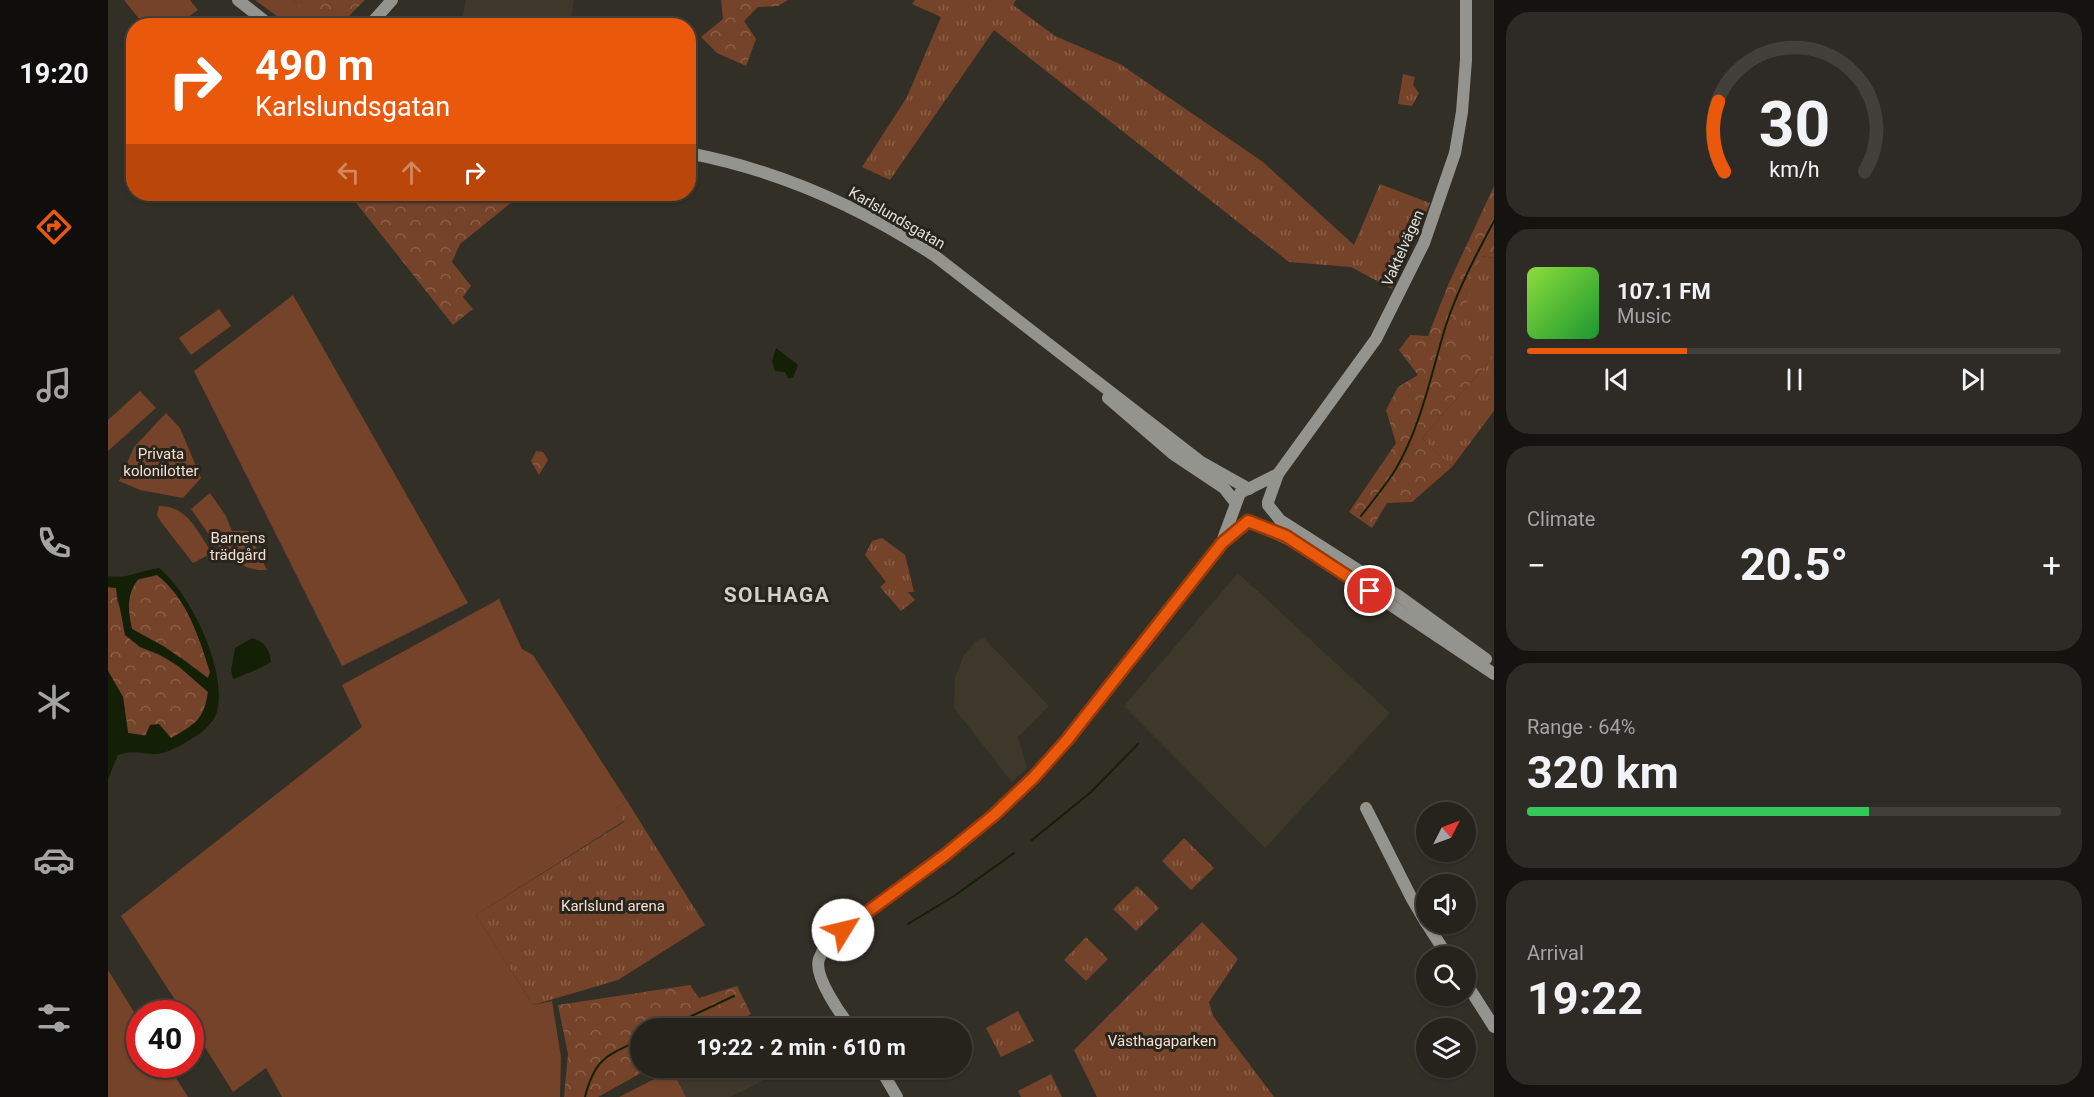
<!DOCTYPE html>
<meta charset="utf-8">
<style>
body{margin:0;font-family:Roboto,sans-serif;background:#2e2b26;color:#f1f3f6;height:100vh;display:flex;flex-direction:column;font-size:22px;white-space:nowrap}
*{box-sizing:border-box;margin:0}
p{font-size:20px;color:#a4a4a4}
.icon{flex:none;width:33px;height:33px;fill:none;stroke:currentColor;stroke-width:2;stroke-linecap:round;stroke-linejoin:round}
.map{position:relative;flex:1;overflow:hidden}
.drawer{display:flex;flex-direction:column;gap:12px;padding:12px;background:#151310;width:600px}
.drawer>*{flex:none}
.hud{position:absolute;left:18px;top:18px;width:570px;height:183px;border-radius:24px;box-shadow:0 2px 4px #0004,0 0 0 2px #42403b;background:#ea580c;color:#fff;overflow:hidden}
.needle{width:39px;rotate:48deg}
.buttons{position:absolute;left:1308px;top:802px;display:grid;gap:12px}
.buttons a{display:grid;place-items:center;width:60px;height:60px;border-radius:50%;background:#26231d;box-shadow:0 2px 4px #0004,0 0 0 2px #42403b;font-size:30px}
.speed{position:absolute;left:18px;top:1000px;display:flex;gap:12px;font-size:30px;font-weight:700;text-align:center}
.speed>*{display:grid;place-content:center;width:78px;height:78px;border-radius:50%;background:#26231d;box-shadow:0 2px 4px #0004,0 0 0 2px #42403b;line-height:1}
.speed .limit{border:9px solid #d22;background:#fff;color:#111}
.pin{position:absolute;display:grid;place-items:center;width:51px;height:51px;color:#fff;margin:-26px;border:3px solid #fff;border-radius:50%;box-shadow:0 2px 6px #0007}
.me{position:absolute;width:66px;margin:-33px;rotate:54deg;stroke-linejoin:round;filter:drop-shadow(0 0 4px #0008)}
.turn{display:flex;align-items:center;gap:21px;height:126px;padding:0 30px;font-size:27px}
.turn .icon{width:78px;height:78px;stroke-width:2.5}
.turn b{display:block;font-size:42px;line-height:51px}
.lanes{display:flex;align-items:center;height:57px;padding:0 30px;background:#0003;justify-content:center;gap:30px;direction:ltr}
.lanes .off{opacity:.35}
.big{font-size:45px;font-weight:700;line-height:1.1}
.drawer .tile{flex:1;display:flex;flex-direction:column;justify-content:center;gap:9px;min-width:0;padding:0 21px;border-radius:24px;background:#2e2b26}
.drawer .dial{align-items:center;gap:0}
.dial svg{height:156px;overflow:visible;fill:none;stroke:#42403b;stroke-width:7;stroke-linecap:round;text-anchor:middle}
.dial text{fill:#f1f3f6;stroke:none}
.song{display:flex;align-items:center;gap:18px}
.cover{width:72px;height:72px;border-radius:9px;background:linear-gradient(135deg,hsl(90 70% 55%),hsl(130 70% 35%))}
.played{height:6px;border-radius:3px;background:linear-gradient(90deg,#ea580c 30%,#42403b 30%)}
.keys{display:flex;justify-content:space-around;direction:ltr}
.heat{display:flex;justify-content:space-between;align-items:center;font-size:33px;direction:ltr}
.charge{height:9px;border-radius:4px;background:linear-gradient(90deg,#34c759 64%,#42403b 0)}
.trip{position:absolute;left:522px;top:1018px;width:342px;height:60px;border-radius:30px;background:#26231d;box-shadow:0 2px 4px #0004,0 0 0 2px #42403b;font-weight:700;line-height:60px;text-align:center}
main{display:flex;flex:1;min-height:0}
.menu{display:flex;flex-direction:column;width:108px;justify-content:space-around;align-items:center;background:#0f0e0c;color:#a4a4a4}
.menu .icon{width:42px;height:42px}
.menu .current{color:#ea580c}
.menu b{font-size:27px;color:#f1f3f6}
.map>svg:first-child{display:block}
.built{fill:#3e382b}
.green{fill:#754329}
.forest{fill:url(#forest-crowns)}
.park{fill:url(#park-tufts)}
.water{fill:#142006;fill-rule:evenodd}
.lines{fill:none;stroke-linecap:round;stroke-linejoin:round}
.stream{stroke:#142006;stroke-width:2}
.secondary{stroke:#93948d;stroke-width:12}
.route-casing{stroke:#983908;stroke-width:15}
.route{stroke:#ea580c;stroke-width:10}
.labels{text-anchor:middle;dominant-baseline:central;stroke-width:6;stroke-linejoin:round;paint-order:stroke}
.street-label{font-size:15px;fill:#e0ded9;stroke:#28251d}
.park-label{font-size:15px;fill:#f6ded2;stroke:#28251d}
.district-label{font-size:21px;font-weight:bold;letter-spacing:1.5px;fill:#d4d0c7;stroke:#28251d}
</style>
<main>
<nav class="menu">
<b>19:20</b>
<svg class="icon current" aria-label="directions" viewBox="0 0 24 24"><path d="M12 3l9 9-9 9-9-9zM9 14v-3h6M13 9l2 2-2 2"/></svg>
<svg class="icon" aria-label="music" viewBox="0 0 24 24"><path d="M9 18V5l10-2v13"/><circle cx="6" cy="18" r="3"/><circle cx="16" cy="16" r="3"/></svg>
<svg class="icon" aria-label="phone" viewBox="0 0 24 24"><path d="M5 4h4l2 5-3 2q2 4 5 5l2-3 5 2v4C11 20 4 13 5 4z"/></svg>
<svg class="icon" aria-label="climate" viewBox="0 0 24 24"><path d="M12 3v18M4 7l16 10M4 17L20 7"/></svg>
<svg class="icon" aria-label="car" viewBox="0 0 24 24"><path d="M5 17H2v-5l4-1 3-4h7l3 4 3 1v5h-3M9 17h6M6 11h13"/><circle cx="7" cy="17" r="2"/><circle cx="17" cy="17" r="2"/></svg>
<svg class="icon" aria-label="filters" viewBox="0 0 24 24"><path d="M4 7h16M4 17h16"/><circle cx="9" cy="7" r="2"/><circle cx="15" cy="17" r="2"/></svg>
</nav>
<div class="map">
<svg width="1386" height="1097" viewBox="0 0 1386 1097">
<defs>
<pattern id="forest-crowns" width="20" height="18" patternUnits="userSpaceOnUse" patternTransform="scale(1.5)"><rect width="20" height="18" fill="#754329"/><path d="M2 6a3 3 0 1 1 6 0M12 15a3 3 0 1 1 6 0" fill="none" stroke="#885e47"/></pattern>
<pattern id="park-tufts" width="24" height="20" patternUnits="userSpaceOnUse" patternTransform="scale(1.5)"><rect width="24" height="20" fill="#754329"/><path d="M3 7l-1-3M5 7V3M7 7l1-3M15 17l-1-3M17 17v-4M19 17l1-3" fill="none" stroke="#885e47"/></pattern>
</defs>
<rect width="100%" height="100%" fill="#322f27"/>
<g class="built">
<polygon points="358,0 466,0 462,25 353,25"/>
<polygon points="1130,573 1282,713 1157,848 1016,706"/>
<polygon points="875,637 941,706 910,737 919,768 904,782 846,708 847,677 856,655 867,642"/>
<polygon points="569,1068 676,1068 677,1069 622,1097 578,1097 564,1070"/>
</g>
<g class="green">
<polygon points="16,0 82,0 90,10 69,25 36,25"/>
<polygon points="147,0 185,0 211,25 181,25"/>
<polygon points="185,295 360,603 234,666 86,371"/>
<polygon points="111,309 123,326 83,355 71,338"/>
<polygon points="32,391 48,408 0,451 0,420"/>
<polygon points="58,413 72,428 93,478 75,498 32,490 11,481 26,447"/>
<path d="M102 493 118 516 124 531H140L159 570C120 572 103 536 83 509Z"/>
<path d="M51 506C80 506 89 531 104 553L85 563 53 522 49 515Z"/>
<polygon points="391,599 414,649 425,655 519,801 508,808 516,821 368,915 425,1005 444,1001 453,1057 452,1097 174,1097 158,1068 125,1092 83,1025 82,1014 76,1014 13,916 254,727 234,685"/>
<polygon points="0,970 31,1020 32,1065 60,1065 80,1097 0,1097"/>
<polygon points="564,1070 578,1097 511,1097"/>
</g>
<g class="forest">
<polygon points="185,0 257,0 232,25 211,26"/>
<polygon points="613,0 680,0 670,6 650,7 636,21 648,39 638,66 609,53 593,37 615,19"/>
<polygon points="1386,186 1386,258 1373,256 1385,357 1314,438 1344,467 1304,502 1279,503 1264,528 1241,512 1288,443 1278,410 1290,387 1310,375 1291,350 1302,335 1320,336 1340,285"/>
<polygon points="241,194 414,194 352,244 344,262 363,286 355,297 365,309 345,325"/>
<polygon points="428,451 435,452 440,460 431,475 423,461"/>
<path d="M49 575C79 598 91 637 102 672L100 678 75 659 24 629C20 612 18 595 30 580Z"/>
<path d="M0 587 8 588 9 601 32 647C59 657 81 671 100 692L97 711 85 726 63 738 20 733 15 697 0 671Z"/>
<polygon points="582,985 591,998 629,986 643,1014 615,1029 532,1029 532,1068 542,1068 490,1097 456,1097 460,1054 450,1005"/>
</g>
<g class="park">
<polygon points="807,0 908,0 905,5 947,36 1012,64 1155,162 1246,245 1272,184 1322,203 1284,289 1243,267 1181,262 886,30 782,180 754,167 799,97 833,17 804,4"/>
<polygon points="1295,74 1307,77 1305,85 1311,93 1304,106 1290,104"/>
<polygon points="1373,256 1386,258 1386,411 1344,467 1314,438 1385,357 1347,343"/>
<polygon points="774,538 797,555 806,592 800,592 807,600 793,611 772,587 778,582 757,555 764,541"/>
<polygon points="519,801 597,925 510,980 425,1005 368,915 516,822 508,808"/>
<polygon points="1076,838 1106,868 1083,890 1054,861"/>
<polygon points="1029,886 1051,908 1028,931 1005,909"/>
<polygon points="1094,922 1130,959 1101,1002 1105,1016 1166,1097 989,1097 966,1050"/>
<polygon points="978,937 1000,959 978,981 956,960"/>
<polygon points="910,1011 926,1041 893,1057 878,1028"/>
<polygon points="943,1074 954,1097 913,1097 910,1091"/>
</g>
<g class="water">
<polygon points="668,348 690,365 685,378 680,378 677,372 667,371 664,361"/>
<path d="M51 568C82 592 124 677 107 717 104 723 94 733 88 736 79 742 65 750 55 753 39 757 28 748 10 755L0 779V671L15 697 20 733 37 736 42 725 51 724 63 738C86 725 96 720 100 692L69 665 51 654 32 647 17 635 8 588 0 587V576C21 579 30 571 51 568ZM49 575C79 598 91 637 102 672L100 678 57 647 24 629C20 611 18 594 30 579Z"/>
<path d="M144 638C157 642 161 648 163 662 156 667 134 676 125 679L123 670 127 648Z"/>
</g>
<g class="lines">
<g class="stream">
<path d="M1253 516C1264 502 1276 487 1286 472 1313 428 1323 374 1338 325 1350 289 1368 255 1386 221"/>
<polyline points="924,840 983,792 1030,744"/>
<polyline points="800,924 846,896 906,853"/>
<polyline points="556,1029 626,996"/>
<path d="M477 1097C487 1058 498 1056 532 1040"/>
</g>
<g class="secondary">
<polyline points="130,0 163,26"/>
<polyline points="261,26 284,0"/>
<path d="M580 153C670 170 751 206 827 256L1093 462 1141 489"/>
<polyline points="1000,398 1065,454 1116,488 1127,502"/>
<polyline points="1160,502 1170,474 1268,339 1316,243 1347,153 1354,112 1358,60 1358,0"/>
<polyline points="1160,505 1172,520 1291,596 1378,659"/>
<polyline points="1143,522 1193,545 1386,674"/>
<polyline points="1115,539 1132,493 1170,474"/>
<polyline points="1258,808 1304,899 1318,923"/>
<polyline points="1319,924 1340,957"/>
<polyline points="1358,983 1386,1027"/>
<path d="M744 1029C733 1015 705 976 711 959 715 947 726 939 735 930L837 855 886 815 926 777 959 740 1114 543 1140 521"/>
<polyline points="772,1068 789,1097"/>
</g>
</g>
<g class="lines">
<g class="route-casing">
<polyline id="route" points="735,930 837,855 886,815 926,777 959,740 1114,543 1140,521 1178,536 1262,591"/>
</g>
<use href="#route" class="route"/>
</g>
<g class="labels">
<g class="street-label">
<text transform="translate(789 218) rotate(30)">Karlslundsgatan</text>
<text transform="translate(1295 248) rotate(-66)">Vaktelvägen</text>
</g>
<g class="park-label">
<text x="53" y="454">Privata<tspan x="53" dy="17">kolonilotter</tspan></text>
<text x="130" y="538">Barnens<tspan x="130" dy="17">trädgård</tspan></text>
<text x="505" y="906">Karlslund arena</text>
<text x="1054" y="1041">Västhagaparken</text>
</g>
<g class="district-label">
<text x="669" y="595">SOLHAGA</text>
</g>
</g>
</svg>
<div class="buttons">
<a><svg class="needle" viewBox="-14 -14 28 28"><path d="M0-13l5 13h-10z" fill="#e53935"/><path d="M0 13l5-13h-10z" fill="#a4a4a4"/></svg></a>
<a><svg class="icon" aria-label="sound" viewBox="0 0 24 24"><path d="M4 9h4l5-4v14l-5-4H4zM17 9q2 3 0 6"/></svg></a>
<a><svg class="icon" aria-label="search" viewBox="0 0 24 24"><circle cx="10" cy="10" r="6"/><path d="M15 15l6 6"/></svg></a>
<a><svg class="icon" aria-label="layers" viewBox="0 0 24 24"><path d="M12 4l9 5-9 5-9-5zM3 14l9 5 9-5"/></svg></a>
</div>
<div class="speed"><div class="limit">40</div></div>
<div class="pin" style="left:1262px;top:591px;background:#d93025"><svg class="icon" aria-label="arrive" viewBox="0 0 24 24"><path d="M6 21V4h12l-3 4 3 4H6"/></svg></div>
<svg class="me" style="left:735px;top:930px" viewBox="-20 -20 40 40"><circle r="19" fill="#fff"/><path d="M0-13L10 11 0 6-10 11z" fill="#ea580c"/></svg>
<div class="trip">19:22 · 2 min · 610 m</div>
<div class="hud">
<div class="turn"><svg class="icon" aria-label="right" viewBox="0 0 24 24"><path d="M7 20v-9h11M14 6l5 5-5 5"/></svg><div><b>490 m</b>Karlslundsgatan</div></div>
<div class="lanes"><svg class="icon off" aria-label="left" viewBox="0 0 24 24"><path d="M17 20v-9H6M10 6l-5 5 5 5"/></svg><svg class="icon off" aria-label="ahead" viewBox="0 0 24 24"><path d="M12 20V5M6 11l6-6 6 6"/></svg><svg class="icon" aria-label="right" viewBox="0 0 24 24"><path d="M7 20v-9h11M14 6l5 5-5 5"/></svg></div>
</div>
</div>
<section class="drawer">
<div class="tile dial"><svg viewBox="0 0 100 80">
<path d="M14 69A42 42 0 1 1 86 69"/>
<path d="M14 69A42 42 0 0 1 11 33" stroke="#ea580c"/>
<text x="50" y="56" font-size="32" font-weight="700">30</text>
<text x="50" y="72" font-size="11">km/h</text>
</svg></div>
<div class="tile">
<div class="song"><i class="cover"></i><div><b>107.1 FM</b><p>Music</p></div></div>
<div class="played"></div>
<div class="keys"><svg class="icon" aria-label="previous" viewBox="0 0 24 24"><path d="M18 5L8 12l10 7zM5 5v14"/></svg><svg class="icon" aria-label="pause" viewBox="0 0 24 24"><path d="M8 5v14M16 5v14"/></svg><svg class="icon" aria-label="next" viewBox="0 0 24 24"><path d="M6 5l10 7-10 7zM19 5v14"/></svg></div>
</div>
<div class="tile"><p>Climate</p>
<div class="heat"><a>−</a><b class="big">20.5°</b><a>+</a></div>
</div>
<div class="tile"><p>Range · 64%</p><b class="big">320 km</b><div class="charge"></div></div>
<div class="tile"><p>Arrival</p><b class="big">19:22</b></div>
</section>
</main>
